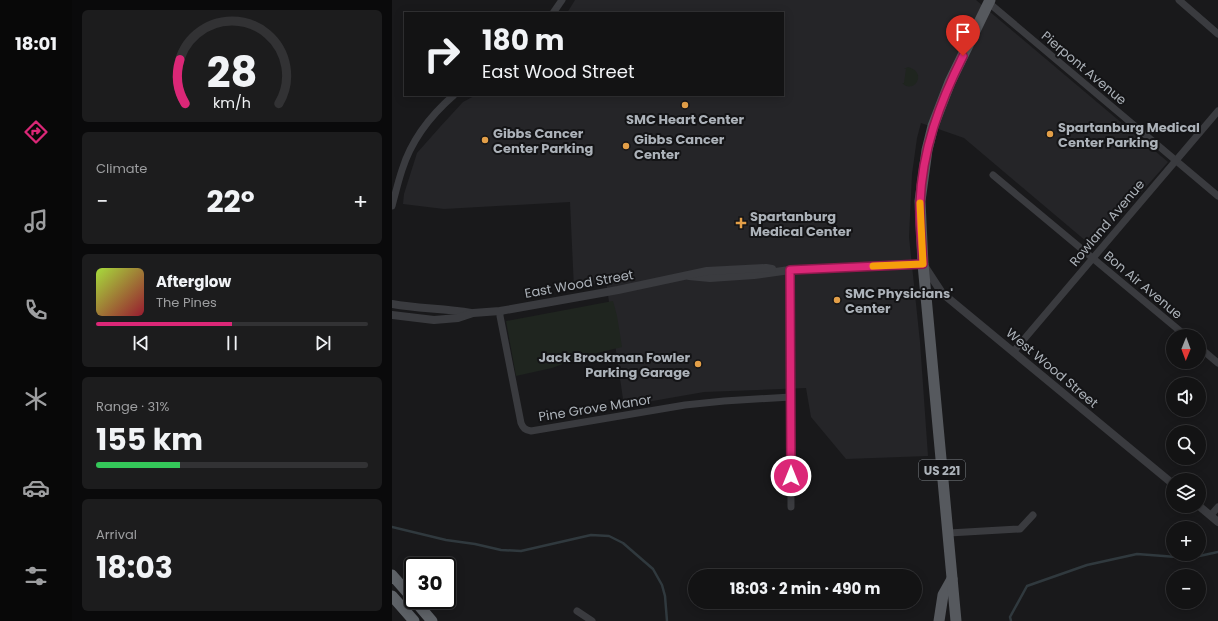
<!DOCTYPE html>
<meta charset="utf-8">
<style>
body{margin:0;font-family:Poppins,sans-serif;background:#1c1c1d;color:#f1f3f6;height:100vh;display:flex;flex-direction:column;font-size:15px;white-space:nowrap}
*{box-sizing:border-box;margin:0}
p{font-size:13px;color:#9d9ea0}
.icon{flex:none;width:22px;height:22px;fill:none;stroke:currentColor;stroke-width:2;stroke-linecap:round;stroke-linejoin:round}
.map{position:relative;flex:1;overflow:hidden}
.drawer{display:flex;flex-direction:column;gap:10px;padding:10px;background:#0a0a0b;width:320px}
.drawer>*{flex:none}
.hud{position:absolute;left:12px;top:12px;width:380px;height:84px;border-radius:0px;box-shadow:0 2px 10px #0003,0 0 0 1px #323234;background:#131314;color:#f1f3f6;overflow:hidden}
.needle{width:26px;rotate:181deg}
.buttons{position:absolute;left:774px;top:329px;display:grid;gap:8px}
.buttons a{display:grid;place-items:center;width:40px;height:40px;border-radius:50%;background:#131314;box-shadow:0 2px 10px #0003,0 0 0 1px #323234;font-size:20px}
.speed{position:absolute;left:12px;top:557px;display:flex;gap:8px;font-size:20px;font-weight:700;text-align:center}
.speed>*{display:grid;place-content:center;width:52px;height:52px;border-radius:50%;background:#131314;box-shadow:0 2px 10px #0003,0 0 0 1px #323234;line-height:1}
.speed .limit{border:2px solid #111;border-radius:6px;background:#fff;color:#111}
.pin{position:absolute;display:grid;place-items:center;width:34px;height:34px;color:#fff;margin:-41px -17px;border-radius:50% 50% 50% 0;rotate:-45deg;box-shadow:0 0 4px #0007}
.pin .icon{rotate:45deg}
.me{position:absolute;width:44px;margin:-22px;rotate:0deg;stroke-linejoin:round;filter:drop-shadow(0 0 3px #0008)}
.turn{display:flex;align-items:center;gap:14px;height:84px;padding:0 12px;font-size:18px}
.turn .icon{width:52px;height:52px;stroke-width:2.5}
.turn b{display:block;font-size:28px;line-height:34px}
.big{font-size:30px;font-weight:700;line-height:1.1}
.drawer .widget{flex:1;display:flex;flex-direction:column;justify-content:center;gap:6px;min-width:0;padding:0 14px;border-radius:6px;background:#1c1c1d}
.drawer .dial{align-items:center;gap:0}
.dial svg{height:104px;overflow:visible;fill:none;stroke:#323234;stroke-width:7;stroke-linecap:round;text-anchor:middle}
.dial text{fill:#f1f3f6;stroke:none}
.song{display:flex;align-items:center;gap:12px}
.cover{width:48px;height:48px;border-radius:6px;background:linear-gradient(135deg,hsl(80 70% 55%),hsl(350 70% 35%))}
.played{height:4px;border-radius:2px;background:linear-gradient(90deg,#db2777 50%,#323234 50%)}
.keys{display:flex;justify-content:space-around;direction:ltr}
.heat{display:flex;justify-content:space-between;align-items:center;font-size:22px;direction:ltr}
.charge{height:6px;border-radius:3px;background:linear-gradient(90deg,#34c759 31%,#323234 0)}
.trip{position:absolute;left:296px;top:569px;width:234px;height:40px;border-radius:20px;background:#131314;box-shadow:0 2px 10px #0003,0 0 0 1px #323234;font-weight:700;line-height:40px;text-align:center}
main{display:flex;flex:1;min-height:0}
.dock{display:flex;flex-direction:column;width:72px;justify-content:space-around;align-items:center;background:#080808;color:#9d9ea0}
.dock .icon{width:28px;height:28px}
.dock .active{color:#db2777}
.dock b{font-size:18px;color:#f1f3f6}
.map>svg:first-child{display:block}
.built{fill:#252528}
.green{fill:#1f251f}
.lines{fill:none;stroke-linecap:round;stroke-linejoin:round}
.stream{stroke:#30393e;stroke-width:2.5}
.minor{stroke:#3a3b3f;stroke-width:7}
.tertiary{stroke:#3a3b3f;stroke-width:8}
.primary{stroke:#56595e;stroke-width:11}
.trunk{stroke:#5e6267;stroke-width:11}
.route-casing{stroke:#8e194d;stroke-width:10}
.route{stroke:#db2777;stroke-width:7}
.slow{stroke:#f59e0b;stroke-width:7}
.poi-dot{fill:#e39f48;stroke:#141416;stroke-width:1.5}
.labels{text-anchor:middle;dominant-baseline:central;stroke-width:4;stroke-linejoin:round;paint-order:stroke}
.shield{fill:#141416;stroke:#7e8388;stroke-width:1}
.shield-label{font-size:12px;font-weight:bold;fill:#acb2b9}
.street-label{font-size:13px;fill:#acb2b9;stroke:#141416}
.poi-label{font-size:13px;font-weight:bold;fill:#acb2b9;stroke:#141416;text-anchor:start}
</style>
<main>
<nav class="dock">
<b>18:01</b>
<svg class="icon active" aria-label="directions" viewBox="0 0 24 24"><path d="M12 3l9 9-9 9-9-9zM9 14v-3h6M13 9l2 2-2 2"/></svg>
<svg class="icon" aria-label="music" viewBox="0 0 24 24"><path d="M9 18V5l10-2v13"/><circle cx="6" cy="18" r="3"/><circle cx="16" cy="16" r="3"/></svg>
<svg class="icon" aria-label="phone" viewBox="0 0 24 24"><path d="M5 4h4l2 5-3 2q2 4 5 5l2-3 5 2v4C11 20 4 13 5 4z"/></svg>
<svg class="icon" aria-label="climate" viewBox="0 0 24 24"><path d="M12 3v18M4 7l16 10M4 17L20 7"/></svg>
<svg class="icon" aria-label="car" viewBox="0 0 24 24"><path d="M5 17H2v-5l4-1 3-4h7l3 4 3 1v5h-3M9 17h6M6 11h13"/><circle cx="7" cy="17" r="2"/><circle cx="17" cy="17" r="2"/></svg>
<svg class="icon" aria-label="filters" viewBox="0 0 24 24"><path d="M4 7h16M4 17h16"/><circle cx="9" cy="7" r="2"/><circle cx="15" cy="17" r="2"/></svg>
</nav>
<section class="drawer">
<div class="widget dial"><svg viewBox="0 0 100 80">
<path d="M14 69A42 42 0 1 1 86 69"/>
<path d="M14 69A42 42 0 0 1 10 35" stroke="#db2777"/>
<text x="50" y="56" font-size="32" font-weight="700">28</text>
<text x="50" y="72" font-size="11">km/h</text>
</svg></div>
<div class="widget"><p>Climate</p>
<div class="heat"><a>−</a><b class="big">22°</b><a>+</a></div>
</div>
<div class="widget">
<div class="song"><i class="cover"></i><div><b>Afterglow</b><p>The Pines</p></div></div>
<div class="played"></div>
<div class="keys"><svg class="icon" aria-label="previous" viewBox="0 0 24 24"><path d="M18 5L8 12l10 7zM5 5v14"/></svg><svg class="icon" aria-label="pause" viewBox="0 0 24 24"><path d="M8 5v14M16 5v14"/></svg><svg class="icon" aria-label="next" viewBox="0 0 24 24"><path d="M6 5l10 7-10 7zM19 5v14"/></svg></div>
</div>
<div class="widget"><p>Range · 31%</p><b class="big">155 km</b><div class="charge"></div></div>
<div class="widget"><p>Arrival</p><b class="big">18:03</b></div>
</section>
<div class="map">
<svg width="826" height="621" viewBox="0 0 826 621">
<rect width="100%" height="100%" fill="#19191b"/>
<polygon class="built" points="183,0 584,0 776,162 701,247 572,138 529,123 525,138 520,174 517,237 528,342 536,456 454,459 419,417 414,388 312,392 232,406 214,281 182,289 178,202 52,209 11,204 12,194 25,153 48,127 71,102 84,95 391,95 391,13 175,13"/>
<g class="green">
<path d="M516 67C537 73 521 95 510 83H512L514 69H512Z"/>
<polygon points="221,301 225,316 230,347 189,357 160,368 124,376 114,321"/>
</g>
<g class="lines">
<g class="stream">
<polyline points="0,527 54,540 83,544 109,550 129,551 199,535 217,536 231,543 261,569 270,585 273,596 275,621"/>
<polyline points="619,621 618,617 635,586 695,565 745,554 798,558 826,552"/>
</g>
<g class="minor">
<polyline points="787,0 826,34"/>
<polyline points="597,3 826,196"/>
<polyline points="161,13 170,0"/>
<polyline points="601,175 794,336"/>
<path d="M0 206C3 195 6 182 10 170 19 141 39 115 62 95"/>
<polyline points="398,270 399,507"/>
<path d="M108 311V316L129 423C131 428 133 430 139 431L293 405 332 401 399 397"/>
<polyline points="807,347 826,363"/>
<polyline points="622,351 826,111"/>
<polyline points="819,515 826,507"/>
<polyline points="557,533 628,529 641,515"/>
<polyline points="185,611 200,621"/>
</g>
<g class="tertiary">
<polyline points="297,276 318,278 362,275 398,270 531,264 550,293 781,484"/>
<path d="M0 304C26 309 52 308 79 313"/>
<polyline points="0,315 42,320 66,318 81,313 108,311 226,290 315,271 374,268 380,269"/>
<polyline points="807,506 826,522"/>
</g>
<g class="primary">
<polyline points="547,621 551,595 560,579"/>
<polyline points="564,621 531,264 528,201 535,150 541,126 558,82 598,0"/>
</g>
<g class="trunk">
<polyline points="0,575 21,599"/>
<polyline points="0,596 22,621"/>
<polyline points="22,600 40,621"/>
</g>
</g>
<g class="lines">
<g class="route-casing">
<path id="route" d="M399 476 398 270 531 264C530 244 527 223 528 203 530 150 548 102 571 56"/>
</g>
<use href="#route" class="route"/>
<polyline class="slow" points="481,266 531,264 528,203"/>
</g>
<g class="poi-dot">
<circle cx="293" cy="105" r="4"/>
<circle cx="658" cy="134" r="4"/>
<circle cx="93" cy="140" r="4"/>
<circle cx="234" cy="146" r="4"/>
<path d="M347 217h4v4h4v4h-4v4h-4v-4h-4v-4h4z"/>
<circle cx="445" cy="300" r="4"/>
<circle cx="306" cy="364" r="4"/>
</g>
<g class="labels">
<rect class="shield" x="527" y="460" width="46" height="20" rx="3"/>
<g class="shield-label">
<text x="550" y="470">US 221</text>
</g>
<g class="street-label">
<text transform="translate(692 68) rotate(40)">Pierpont Avenue</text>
<text transform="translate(715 223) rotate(-50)">Rowland Avenue</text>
<text transform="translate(187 284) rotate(-10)">East Wood Street</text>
<text transform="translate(751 285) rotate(40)">Bon Air Avenue</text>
<text transform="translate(660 368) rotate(40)">West Wood Street</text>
<text transform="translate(203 408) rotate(-9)">Pine Grove Manor</text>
</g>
<g class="poi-label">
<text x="293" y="119" text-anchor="middle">SMC Heart Center</text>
<text x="666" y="127">Spartanburg Medical<tspan x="666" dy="15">Center Parking</tspan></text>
<text x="101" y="133">Gibbs Cancer<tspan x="101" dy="15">Center Parking</tspan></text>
<text x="242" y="139">Gibbs Cancer<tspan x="242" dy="15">Center</tspan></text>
<text x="358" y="216">Spartanburg<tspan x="358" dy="15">Medical Center</tspan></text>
<text x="453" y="293">SMC Physicians'<tspan x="453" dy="15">Center</tspan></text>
<text x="298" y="357" text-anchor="end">Jack Brockman Fowler<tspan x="298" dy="15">Parking Garage</tspan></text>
</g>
</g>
</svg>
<div class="buttons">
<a><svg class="needle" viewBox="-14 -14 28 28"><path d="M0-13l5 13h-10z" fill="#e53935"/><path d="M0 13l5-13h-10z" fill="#9d9ea0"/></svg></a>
<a><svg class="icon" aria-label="sound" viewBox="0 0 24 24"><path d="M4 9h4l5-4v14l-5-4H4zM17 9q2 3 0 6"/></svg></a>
<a><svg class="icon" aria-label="search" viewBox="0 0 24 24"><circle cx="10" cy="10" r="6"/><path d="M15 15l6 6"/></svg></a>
<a><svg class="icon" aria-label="layers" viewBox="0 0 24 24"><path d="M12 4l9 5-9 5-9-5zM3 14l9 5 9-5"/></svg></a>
<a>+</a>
<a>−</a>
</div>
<div class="speed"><div class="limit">30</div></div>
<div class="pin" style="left:571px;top:56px;background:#d93025"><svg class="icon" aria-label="arrive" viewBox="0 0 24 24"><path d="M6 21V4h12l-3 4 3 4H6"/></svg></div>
<svg class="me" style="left:399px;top:476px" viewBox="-20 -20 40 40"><circle r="17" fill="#db2777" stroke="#fff" stroke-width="3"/><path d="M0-11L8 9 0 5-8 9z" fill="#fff"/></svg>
<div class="trip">18:03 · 2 min · 490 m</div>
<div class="hud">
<div class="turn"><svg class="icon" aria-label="right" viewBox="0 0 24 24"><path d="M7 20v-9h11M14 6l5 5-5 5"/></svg><div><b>180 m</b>East Wood Street</div></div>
</div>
</div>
</main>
